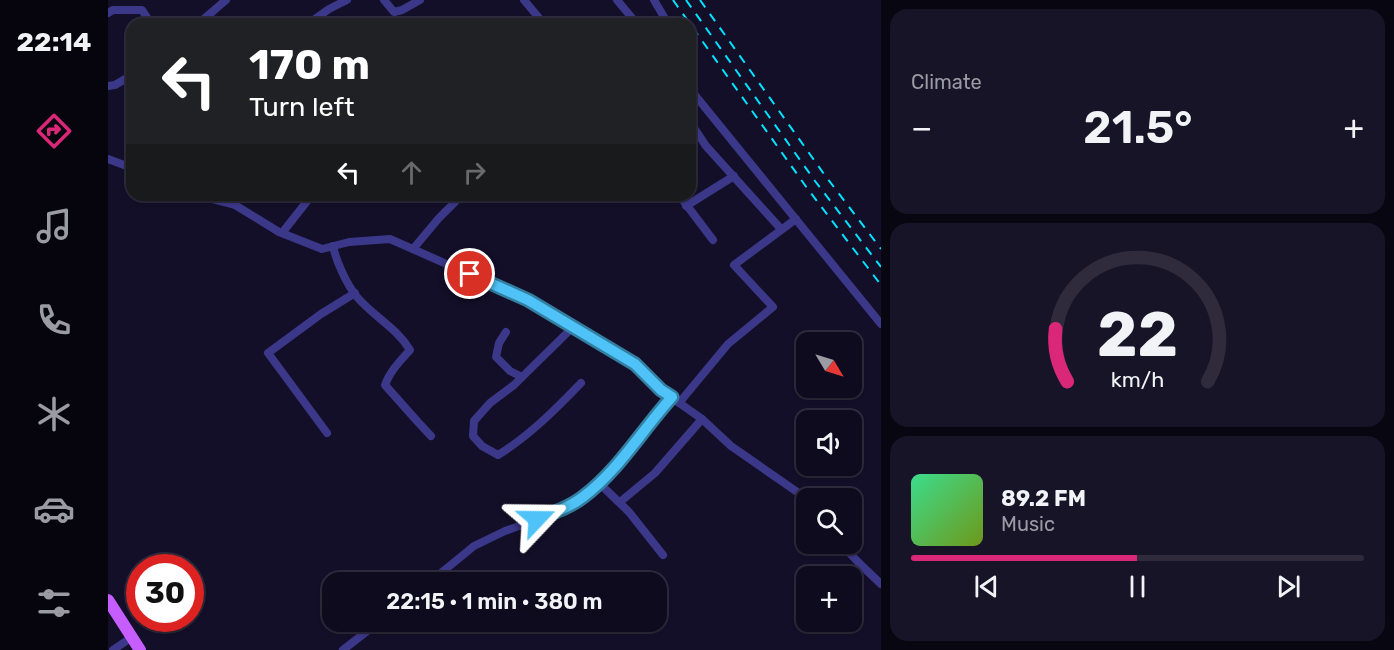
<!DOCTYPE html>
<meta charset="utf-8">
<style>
body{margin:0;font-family:Rubik,sans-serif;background:#181428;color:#f1f3f6;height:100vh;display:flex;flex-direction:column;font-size:22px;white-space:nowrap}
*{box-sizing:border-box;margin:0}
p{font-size:20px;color:#9b9ba4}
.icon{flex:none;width:33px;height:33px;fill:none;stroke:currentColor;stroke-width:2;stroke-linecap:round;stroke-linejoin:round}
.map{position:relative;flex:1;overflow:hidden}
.side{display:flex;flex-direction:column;gap:9px;padding:9px;background:#080611;width:513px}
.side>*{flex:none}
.hud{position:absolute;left:18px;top:18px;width:570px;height:183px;border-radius:18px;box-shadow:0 2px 4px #0004,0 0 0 2px #2f2b3d;background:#202124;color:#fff;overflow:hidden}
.needle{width:39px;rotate:128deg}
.buttons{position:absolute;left:688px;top:332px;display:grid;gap:12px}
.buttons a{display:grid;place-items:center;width:66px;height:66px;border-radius:12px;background:#0f0b1f;box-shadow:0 2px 4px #0004,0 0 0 2px #2f2b3d;font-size:30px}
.speed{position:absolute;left:18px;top:554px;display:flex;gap:12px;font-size:30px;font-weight:700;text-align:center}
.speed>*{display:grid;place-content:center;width:78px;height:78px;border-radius:50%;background:#0f0b1f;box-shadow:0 2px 4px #0004,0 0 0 2px #2f2b3d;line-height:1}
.speed .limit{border:9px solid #d22;background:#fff;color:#111}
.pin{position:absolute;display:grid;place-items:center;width:51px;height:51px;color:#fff;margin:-26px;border:3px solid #fff;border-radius:50%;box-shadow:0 2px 6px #0007}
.me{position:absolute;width:66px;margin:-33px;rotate:67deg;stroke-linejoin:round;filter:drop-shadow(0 0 4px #0008)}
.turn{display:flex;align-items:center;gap:21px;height:126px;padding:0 24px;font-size:27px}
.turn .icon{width:78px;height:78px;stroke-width:2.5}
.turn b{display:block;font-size:42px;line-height:51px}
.lanes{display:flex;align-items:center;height:57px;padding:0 24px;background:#0003;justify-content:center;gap:30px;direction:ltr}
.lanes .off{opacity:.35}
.big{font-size:45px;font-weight:600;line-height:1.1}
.side .tile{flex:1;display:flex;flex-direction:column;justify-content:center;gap:9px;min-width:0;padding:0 21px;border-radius:18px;background:#181428}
.side .dial{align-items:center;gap:0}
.dial svg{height:156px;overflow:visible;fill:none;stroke:#2f2b3d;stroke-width:7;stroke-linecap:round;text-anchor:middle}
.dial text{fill:#f1f3f6;stroke:none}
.song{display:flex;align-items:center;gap:18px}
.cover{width:72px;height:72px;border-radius:9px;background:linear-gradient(135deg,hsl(150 70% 55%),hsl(80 70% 35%))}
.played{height:6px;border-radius:3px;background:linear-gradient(90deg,#db2777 50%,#2f2b3d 50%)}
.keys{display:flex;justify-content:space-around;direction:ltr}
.heat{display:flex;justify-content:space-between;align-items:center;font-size:33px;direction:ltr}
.trip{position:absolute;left:214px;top:572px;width:345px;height:60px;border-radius:18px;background:#0f0b1f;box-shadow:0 2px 4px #0004,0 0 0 2px #2f2b3d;font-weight:600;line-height:60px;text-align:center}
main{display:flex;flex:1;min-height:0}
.menu{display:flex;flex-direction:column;width:108px;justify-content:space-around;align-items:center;background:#06040c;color:#9b9ba4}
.menu .icon{width:42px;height:42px}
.menu .active{color:#db2777}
.menu b{font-size:27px;color:#f1f3f6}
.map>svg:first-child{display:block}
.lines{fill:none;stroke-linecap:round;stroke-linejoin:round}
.street{stroke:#3c3889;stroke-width:8}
.primary{stroke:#c55dff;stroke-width:12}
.rail{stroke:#02e3ff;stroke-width:2;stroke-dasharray:9 8;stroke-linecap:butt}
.route-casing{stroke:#337fa1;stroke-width:15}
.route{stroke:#4fc3f7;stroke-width:10}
</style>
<main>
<nav class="menu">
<b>22:14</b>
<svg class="icon active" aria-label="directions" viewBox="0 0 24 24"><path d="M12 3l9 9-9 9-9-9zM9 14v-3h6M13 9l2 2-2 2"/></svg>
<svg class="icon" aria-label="music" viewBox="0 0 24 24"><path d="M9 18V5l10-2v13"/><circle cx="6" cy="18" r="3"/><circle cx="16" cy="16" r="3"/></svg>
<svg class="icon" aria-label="phone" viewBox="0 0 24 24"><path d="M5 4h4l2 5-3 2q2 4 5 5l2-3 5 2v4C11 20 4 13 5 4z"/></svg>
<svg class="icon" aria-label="climate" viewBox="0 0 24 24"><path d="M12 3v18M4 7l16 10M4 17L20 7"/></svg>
<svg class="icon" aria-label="car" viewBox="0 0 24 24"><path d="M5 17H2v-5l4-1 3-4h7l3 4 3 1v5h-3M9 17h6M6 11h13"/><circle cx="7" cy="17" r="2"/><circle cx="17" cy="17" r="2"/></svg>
<svg class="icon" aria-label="filters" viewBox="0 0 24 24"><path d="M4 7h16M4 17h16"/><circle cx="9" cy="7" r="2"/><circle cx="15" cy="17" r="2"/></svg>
</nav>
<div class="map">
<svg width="773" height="650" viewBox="0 0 773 650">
<rect width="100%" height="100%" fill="#140f29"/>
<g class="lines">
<g class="street">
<polyline points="276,0 286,12 294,10 312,0"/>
<polyline points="416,0 436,24"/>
<polyline points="509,0 529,24"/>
<polyline points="546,0 556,17 549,24"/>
<polyline points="0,13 5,10 34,10 43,24"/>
<polyline points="99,17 111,22 113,24"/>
<polyline points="90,24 118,0"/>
<polyline points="159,24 164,22 167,24"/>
<polyline points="200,24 221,9 239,0"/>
<polyline points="0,86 7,85 24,75"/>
<polyline points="582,89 773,324"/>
<polyline points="582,122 598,146 673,229"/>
<polyline points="0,159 24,168"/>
<polyline points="88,195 127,205 171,232 214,249 241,242 282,239 420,300 527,364 553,390 594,419 623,446 695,496 699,501"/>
<polyline points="571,195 605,240"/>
<polyline points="127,205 130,195"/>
<polyline points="578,206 626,176"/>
<polyline points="174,233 204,195"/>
<path d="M225 246C228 261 239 285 249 297 265 316 289 328 302 350 293 360 282 371 277 385L309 421 323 436"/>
<polyline points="305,249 331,218 354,195"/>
<path d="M465 327 406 385 382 403 366 421 365 436 374 446 390 455C421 436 448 409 473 383"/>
<polyline points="398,332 391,343 388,357 402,371 414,377"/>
<polyline points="571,403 620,344 665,307 626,265 688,219"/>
<polyline points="219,433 160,353 213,314 247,293"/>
<polyline points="491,483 521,512 555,555"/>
<polyline points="512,502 547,473 594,419"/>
<polyline points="732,543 752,564 773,584"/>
<polyline points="322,582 366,546 397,531 446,513 474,499 504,472 545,418 564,397"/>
<polyline points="5,650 24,637"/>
<polyline points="235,650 272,621"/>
</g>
<polyline class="primary" points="0,600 32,650"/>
<g class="rail">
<polyline points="565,0 699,188 773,285"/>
<polyline points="578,0 707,181 773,267"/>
<polyline points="592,0 716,174 773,249"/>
</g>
</g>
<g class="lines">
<g class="route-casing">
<path id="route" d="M362 274 420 300 527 364 553 390 564 397C534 430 511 470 475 497 462 507 445 513 429 519"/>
</g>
<use href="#route" class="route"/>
</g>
</svg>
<div class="buttons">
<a><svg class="needle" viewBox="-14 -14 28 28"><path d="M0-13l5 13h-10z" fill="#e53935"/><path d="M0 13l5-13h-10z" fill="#9b9ba4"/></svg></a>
<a><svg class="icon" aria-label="sound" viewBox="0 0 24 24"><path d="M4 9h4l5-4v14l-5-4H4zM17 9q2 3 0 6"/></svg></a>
<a><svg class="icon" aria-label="search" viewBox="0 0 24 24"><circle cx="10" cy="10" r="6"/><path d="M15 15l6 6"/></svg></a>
<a>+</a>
</div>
<div class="speed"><div class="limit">30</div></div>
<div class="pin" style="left:362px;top:274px;background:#d93025"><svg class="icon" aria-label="arrive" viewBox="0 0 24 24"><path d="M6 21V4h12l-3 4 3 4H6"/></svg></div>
<svg class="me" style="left:429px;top:519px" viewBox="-20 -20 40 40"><path d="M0-17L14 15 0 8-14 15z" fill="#4fc3f7" stroke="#fff" stroke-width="4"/></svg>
<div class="trip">22:15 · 1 min · 380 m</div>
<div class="hud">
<div class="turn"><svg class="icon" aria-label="left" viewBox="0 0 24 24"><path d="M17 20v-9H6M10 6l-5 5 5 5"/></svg><div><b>170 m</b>Turn left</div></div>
<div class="lanes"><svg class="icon" aria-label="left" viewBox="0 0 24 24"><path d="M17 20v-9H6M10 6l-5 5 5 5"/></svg><svg class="icon off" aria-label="ahead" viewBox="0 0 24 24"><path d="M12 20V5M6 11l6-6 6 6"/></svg><svg class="icon off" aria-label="right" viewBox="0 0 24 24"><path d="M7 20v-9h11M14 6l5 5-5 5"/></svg></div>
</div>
</div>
<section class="side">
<div class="tile"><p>Climate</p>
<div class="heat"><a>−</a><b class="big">21.5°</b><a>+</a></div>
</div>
<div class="tile dial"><svg viewBox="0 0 100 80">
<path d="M14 69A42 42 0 1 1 86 69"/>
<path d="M14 69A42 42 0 0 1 8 42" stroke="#db2777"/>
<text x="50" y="56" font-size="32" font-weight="700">22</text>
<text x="50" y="72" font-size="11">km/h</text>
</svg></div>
<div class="tile">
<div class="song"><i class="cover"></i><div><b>89.2 FM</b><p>Music</p></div></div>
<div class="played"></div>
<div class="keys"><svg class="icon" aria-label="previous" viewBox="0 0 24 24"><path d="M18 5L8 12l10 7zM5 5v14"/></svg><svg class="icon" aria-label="pause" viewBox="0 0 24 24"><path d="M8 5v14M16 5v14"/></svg><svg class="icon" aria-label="next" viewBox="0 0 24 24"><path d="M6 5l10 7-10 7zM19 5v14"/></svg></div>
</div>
</section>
</main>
